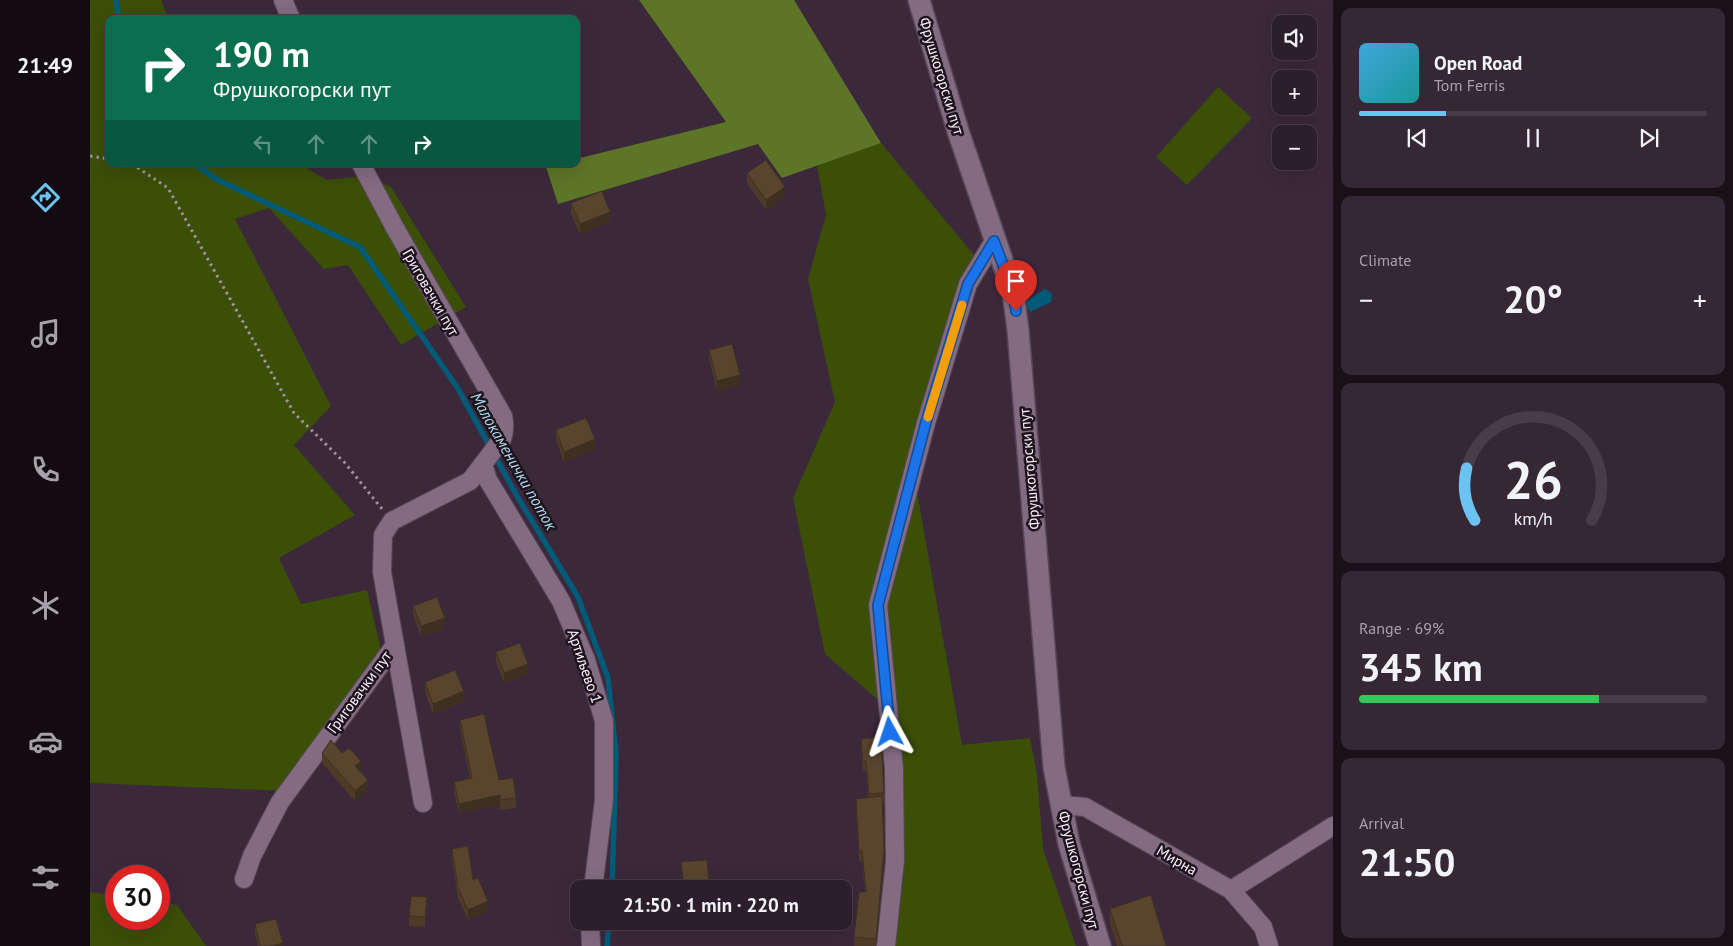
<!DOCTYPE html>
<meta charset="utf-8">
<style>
body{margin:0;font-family:"PT Sans",sans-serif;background:#352734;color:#f1f3f6;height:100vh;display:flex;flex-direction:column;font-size:19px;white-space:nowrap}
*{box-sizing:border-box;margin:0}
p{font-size:16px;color:#a7a2a9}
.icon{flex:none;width:28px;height:28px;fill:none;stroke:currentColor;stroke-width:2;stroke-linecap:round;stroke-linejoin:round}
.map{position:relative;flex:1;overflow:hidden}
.panel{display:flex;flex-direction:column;gap:8px;padding:8px;background:#191018;width:400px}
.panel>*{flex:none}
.hud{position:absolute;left:15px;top:15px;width:475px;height:152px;border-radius:10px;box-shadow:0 5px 20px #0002,0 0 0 1px #483c48;background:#0b6e4f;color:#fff;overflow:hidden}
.controls{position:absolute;left:1182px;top:15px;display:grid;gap:10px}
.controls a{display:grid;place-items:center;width:45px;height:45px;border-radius:10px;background:#2d1e2c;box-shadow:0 5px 20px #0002,0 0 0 1px #483c48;font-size:25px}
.speed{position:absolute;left:15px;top:865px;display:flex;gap:10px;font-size:25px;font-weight:700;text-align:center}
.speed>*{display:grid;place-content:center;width:65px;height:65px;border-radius:50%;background:#2d1e2c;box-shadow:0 5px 20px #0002,0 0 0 1px #483c48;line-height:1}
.speed .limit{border:8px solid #d22;background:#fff;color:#111}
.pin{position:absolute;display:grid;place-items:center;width:42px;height:42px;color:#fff;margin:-51px -21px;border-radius:50% 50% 50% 0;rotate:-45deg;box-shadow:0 0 5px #0007}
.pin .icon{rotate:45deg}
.me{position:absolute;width:55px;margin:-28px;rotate:355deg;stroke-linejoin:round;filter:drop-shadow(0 0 4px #0008)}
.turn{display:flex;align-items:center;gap:18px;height:105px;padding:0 25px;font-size:22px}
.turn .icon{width:65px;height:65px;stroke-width:2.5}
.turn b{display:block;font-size:35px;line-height:42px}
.lanes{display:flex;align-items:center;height:48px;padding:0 25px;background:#0003;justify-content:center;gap:25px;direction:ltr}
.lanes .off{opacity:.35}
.big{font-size:38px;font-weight:700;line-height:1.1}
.panel .tile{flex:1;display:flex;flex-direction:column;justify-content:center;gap:8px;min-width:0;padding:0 18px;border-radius:10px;background:#352734}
.panel .dial{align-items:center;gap:0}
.dial svg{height:130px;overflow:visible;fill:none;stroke:#483c48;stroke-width:7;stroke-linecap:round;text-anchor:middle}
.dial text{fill:#f1f3f6;stroke:none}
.song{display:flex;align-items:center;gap:15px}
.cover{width:60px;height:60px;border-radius:8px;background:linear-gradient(135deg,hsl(200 70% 55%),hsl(180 70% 35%))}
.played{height:5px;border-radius:2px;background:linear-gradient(90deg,#6ac3f1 25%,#483c48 25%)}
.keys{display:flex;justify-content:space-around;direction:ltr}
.heat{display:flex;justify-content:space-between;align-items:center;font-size:28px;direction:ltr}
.charge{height:8px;border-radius:4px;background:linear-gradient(90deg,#34c759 69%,#483c48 0)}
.trip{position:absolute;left:480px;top:880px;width:282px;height:50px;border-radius:10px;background:#2d1e2c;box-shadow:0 5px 20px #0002,0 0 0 1px #483c48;font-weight:700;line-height:50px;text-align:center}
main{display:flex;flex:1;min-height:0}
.tab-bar{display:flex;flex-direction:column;width:90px;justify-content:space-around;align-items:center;background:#120c12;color:#a7a2a9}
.tab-bar .icon{width:35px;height:35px}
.tab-bar .active{color:#6ac3f1}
.tab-bar b{font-size:22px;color:#f1f3f6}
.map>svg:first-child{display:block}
.green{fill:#3b4f07}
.forest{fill:#5c7527}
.water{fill:#005b78}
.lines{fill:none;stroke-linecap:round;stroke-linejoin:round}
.stream{stroke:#005b78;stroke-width:5.5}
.minor-casing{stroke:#574656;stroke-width:20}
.tertiary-casing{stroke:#574656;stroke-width:24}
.path{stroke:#a392a2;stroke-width:3;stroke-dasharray:2.5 4;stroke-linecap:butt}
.minor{stroke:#836b82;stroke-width:18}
.tertiary{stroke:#836b82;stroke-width:21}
.wall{fill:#4d3b28}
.shaded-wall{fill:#3e3020}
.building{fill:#59452e;stroke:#3e3020}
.route-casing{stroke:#114b97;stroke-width:12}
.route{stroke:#1a73e8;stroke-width:9}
.slow{stroke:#f59e0b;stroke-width:9}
.labels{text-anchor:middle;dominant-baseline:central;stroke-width:5;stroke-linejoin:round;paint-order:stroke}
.street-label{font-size:15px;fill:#fdeffc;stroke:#1e141d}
.water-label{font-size:16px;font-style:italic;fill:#aedbf1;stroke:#1e141d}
</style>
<main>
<nav class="tab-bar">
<b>21:49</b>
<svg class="icon active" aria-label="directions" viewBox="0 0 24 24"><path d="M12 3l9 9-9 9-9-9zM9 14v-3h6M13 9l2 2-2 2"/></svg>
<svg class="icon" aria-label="music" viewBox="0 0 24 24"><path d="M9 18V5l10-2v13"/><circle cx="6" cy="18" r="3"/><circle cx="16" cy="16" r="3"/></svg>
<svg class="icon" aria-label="phone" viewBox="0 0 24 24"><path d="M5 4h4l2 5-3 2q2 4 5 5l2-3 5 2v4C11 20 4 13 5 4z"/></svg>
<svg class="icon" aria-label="climate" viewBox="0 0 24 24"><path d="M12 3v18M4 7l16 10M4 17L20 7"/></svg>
<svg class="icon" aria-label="car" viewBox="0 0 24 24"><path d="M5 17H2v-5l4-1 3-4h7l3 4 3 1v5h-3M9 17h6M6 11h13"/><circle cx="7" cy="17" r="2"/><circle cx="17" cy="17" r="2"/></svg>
<svg class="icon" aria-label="filters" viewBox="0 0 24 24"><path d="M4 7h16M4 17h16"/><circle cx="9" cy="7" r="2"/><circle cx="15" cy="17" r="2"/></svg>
</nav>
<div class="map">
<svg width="1243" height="946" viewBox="0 0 1243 946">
<rect width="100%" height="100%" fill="#3c283b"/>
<g class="green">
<polygon points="0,0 71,0 78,19 19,19 19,164 209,164 237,180 274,176 301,187 376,307 311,345 258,265 234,269 179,208 145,219 241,406 204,445 265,515 189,558 211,604 277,590 292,654 199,791 0,783"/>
<polygon points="1128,87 1162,118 1097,185 1066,157"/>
<polygon points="791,143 884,255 821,458 872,745 940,738 947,774 953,849 986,946 800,946 814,877 809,718 735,654 703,498 745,402 718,279 736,215 727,165"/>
<polygon points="0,892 26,896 26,919 69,919 69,902 87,905 116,946 0,946"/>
</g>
<polygon class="forest" points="549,0 704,0 791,143 692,178 668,144 468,204 456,167 469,164 486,164 486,159 636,122"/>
<polygon class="water" points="955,289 962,294 961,302 940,312 935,302"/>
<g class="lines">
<g class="stream">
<polyline points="26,0 29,19"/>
<polyline points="105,164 126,179 270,247 367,387 427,496 488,597 518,678 526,754 522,889"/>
<polyline points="517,946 519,921"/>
</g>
<g class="minor-casing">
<g id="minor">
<polyline points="193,0 201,19"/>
<path d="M271 164 305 228 413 416C415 425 415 431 412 439L380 481 302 521 293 535 292 572 333 803"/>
<polyline points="393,465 398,480 471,601 496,660 514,721 514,800 503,889"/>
<polyline points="971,805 995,807 1141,890 1173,927 1179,946"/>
<polyline points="154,879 162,856 190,802 305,645"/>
<polyline points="1141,890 1243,826"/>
<polyline points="500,921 501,946"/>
<polyline points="796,946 805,861 804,768 788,605 836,423 878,284 904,241"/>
</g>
</g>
<g class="tertiary-casing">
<polyline id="tertiary" points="829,0 868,131 923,292 928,330 964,767 979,844 1010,946"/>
</g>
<g class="path">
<polyline points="0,156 19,159"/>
<polyline points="42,164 78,188 204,413 255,463 292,509"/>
</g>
<use href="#minor" class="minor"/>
<use href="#tertiary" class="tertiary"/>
</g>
<g class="wall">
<polygon points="657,173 695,197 676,210 657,183"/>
<polygon points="481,203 520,222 490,234 481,213"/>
<polygon points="619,350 650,385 627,391 619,359"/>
<polygon points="466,430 505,449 474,462 466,440"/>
<polygon points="323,606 355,628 331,636 323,615"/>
<polygon points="406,652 438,674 414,683 406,662"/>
<polygon points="335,682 374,701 343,714 335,692"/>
<polygon points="370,720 409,780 426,798 426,808 410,810 410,805 369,813 364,792 364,782 380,778 370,729"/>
<polygon points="771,739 794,793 794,803 792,803 794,859 786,946 764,946 764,937 775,892 772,861 769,861 766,809 766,799 778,798 776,771 773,771 771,749"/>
<polygon points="232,753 252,753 271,771 270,772 278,790 265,801 232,763"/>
<polygon points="362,849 383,880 398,911 378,920 368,898 362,859"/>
<polygon points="591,862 619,882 619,889 593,889"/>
<polygon points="337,907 335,927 319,926 319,916"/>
<polygon points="1020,909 1076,946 1027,946 1020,923"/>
<polygon points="165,924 193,946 168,946 165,934"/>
</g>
<g class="shaded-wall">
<polygon points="695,187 695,197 676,210 676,200"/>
<polygon points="520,212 520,222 490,234 490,224"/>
<polygon points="650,375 650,385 627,391 627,381"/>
<polygon points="505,439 505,449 474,462 474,452"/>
<polygon points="355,618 355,628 331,636 331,626"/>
<polygon points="438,664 438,674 414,683 414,673"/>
<polygon points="374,691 374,701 343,714 343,704"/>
<polygon points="271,761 271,771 265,776 265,766"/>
<polygon points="278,780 278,790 265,801 265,791"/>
<polygon points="410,795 410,805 369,813 369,804"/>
<polygon points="794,849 794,859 786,946 786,939"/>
<polygon points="337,897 337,907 335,927 335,917"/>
<polygon points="398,901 398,911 378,920 378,910"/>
<polygon points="193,943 193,946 181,946"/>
</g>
<g class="building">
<polygon points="676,160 695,187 676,200 657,173"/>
<polygon points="512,191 520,212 490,224 481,203"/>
<polygon points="642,344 650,375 627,381 619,350"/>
<polygon points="496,418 505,439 474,452 466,430"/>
<polygon points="347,597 355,618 331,626 323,606"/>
<polygon points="430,643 438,664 414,673 406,652"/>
<polygon points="365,670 374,691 343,704 335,682"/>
<polygon points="394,714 409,780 423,778 426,798 410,800 410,795 369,804 364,782 382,778 370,720"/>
<polygon points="791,737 794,793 779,794 776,761 773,761 771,739"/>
<polygon points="241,740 252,753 259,748 271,761 265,766 278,780 265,791 232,753"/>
<polygon points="792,796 794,849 786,939 764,937 769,892 776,892 772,851 769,851 766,799"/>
<polygon points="378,846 383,880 388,878 398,901 378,910 368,888 362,849"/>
<polygon points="617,860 619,882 594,885 591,862"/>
<polygon points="1061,895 1076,946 1032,946 1020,909"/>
<polygon points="321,896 337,897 335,917 319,916"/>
<polygon points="186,919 193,943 181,946 170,946 165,924"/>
</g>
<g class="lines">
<g class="route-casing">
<polyline id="route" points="800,732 788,605 836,422 878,284 904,241 923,292 926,311"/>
</g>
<use href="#route" class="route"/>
<polyline class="slow" points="838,417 872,305"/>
</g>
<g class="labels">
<g class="street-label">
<text transform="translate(852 76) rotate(73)">Фрушкогорски пут</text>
<text transform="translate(341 292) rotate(60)">Григовачки пут</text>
<text transform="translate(939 469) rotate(-95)">Фрушкогорски пут</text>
<text transform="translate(495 666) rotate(71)">Артиљево 1</text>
<text transform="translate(269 692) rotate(-54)">Григовачки пут</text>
<text transform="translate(1087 860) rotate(30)">Мирна</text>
<text transform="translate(989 870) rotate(75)">Фрушкогорски пут</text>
</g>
<g class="water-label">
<text transform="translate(424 461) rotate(60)">Малокаменички поток</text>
</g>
</g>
</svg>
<div class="controls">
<a><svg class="icon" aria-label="sound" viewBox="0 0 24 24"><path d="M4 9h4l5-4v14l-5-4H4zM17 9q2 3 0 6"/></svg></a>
<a>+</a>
<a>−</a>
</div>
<div class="speed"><div class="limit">30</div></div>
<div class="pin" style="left:926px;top:311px;background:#d93025"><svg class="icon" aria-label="arrive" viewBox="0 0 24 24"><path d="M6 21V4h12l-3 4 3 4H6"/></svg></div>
<svg class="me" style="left:800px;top:732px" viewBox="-20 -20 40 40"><path d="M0-17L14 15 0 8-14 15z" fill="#1a73e8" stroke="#fff" stroke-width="4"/></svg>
<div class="trip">21:50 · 1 min · 220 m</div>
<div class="hud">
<div class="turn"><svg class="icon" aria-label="right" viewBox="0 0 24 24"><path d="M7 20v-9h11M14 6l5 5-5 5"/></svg><div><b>190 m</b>Фрушкогорски пут</div></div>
<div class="lanes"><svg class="icon off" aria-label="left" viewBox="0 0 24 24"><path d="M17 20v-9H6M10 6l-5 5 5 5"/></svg><svg class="icon off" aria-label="ahead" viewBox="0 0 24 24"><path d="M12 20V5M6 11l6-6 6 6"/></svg><svg class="icon off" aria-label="ahead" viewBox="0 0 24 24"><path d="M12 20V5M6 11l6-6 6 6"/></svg><svg class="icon" aria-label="right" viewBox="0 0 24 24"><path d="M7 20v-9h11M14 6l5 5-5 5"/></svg></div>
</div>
</div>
<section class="panel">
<div class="tile">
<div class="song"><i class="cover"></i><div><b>Open Road</b><p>Tom Ferris</p></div></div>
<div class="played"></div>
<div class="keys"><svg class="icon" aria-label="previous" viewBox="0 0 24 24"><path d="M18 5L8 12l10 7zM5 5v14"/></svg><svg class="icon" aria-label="pause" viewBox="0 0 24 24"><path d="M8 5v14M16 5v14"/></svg><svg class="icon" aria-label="next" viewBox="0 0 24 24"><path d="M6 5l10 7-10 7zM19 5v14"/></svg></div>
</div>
<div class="tile"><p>Climate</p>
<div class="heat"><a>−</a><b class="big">20°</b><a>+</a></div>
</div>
<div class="tile dial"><svg viewBox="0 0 100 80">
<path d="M14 69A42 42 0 1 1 86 69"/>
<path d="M14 69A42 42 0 0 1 9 37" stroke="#6ac3f1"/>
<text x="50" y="56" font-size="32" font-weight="700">26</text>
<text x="50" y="72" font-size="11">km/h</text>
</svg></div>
<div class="tile"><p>Range · 69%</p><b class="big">345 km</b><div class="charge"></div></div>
<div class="tile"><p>Arrival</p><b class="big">21:50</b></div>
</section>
</main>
